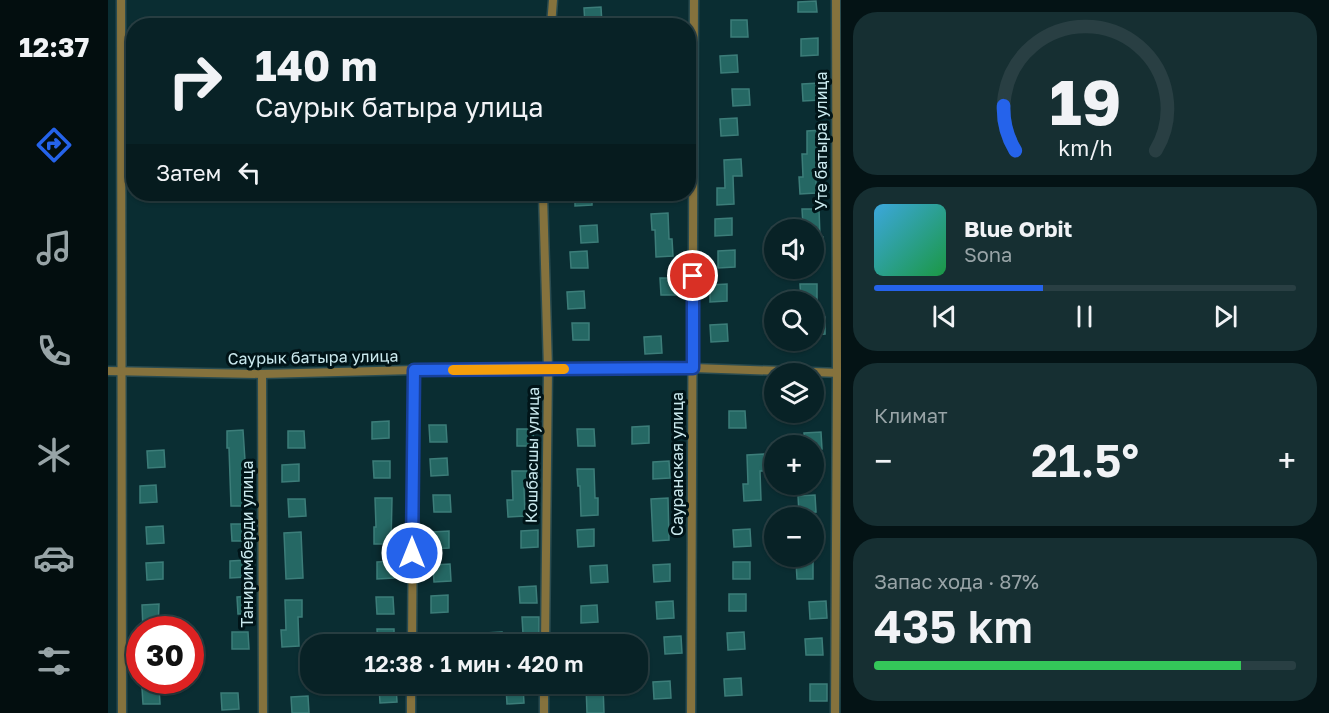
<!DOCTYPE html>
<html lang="ru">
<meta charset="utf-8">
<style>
body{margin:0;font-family:"Golos Text",sans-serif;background:#162f32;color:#f1f3f6;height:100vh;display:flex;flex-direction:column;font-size:22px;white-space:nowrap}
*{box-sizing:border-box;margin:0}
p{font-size:20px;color:#98a4a7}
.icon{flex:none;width:33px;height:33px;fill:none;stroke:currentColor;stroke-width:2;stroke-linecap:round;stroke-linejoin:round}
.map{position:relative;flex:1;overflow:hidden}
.side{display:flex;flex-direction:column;gap:12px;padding:12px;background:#041315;width:488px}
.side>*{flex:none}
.hud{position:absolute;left:18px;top:18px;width:570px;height:183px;border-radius:24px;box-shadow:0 2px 4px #0004,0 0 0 2px #293f43;background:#082226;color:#f1f3f6;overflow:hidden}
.controls{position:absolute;left:656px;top:219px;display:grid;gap:12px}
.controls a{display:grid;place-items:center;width:60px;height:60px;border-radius:50%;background:#082226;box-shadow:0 2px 4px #0004,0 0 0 2px #293f43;font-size:30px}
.speed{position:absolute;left:18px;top:616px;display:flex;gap:12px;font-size:30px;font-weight:700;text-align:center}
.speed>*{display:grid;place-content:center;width:78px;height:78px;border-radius:50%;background:#082226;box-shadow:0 2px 4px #0004,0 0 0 2px #293f43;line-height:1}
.speed .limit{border:9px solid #d22;background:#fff;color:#111}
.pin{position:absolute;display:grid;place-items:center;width:51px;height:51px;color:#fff;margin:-26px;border:3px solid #fff;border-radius:50%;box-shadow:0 2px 6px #0007}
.me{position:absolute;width:66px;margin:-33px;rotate:0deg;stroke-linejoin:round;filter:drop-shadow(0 0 4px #0008)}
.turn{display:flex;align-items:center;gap:21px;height:126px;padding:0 30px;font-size:27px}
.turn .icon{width:78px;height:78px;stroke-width:2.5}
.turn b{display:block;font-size:42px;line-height:51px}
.then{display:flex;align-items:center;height:57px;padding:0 30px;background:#0003;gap:12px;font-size:22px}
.big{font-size:45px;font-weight:600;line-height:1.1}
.side .widget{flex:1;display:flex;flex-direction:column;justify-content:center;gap:9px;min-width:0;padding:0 21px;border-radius:24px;background:#162f32}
.side .dial{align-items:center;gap:0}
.dial svg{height:156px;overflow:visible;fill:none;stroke:#293f43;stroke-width:7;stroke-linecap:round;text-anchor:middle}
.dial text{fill:#f1f3f6;stroke:none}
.song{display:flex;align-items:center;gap:18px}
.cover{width:72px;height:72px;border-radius:9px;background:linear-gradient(135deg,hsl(200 70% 55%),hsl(140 70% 35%))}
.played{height:6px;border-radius:3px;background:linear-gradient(90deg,#2563eb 40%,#293f43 40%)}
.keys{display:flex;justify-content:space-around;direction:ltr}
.heat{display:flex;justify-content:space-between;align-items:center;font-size:33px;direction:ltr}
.charge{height:9px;border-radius:4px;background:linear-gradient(90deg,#34c759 87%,#293f43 0)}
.trip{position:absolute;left:192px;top:634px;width:348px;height:60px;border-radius:24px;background:#082226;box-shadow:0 2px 4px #0004,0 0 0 2px #293f43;font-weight:600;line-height:60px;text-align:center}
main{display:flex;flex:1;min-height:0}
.tab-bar{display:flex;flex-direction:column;width:108px;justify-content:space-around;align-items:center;background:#030e0f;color:#98a4a7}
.tab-bar .icon{width:42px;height:42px}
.tab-bar .selected{color:#2563eb}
.tab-bar b{font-size:27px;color:#f1f3f6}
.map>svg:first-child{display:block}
.building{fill:#256864;stroke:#3c7d79;stroke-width:1.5}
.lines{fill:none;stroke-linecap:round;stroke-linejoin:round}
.street-casing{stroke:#294b50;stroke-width:11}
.street{stroke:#85723d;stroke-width:8}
.route-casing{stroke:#184099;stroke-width:15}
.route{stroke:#2563eb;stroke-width:10}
.slow{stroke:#f59e0b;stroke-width:10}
.labels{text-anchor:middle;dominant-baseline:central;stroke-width:6;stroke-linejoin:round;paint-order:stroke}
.street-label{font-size:16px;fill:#cbeaef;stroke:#001418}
</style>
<main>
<nav class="tab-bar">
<b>12:37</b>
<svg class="icon selected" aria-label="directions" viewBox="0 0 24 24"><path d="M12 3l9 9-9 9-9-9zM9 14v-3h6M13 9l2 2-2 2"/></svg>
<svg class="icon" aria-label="music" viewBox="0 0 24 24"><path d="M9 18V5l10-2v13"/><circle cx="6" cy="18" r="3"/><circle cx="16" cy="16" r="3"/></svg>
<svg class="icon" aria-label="phone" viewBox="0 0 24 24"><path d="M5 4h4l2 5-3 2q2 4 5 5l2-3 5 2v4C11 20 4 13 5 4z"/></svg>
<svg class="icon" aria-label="climate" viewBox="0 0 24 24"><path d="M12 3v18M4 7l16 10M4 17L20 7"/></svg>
<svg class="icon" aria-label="car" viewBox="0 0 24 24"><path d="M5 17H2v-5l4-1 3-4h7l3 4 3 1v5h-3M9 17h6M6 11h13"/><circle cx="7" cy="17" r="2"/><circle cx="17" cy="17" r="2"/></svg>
<svg class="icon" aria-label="filters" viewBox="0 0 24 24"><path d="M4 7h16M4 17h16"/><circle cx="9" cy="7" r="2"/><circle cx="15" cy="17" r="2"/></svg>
</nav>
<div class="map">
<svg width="734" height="713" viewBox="0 0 734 713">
<rect width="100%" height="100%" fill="#0a2d32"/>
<g class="building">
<polygon points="708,1 709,12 690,12 690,2"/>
<polygon points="493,7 494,24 477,25 476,8"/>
<polygon points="623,20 639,20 640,37 623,37"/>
<polygon points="710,38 710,55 693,56 693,39"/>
<polygon points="629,55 630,72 613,73 612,56"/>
<polygon points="711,83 712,100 695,101 694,84"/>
<polygon points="624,89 641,89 642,105 625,106"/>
<polygon points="629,118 630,135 613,136 612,119"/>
<polygon points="715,130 716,147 711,147 711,170 708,171 708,193 692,194 691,177 695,177 694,154 699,154 699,131"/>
<polygon points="633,159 634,176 625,176 626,204 609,205 609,188 617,188 616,160"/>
<polygon points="467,194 484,194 484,205 467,206"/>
<polygon points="694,209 711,209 712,237 715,237 716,254 705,254 705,226 695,226"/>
<polygon points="560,213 561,239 564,239 565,256 548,257 547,230 544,230 543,214"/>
<polygon points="624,218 624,235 607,236 607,219"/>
<polygon points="489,225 490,242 473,243 472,226"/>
<polygon points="627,250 627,267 610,268 610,251"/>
<polygon points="479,251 480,268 463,268 462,252"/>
<polygon points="552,278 569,278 570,295 553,295"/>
<polygon points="619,284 619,301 602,302 602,285"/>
<polygon points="692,284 709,284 709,301 693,301"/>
<polygon points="476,291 477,308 460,309 459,292"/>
<polygon points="717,317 717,334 705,335 705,318"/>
<polygon points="464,323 481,323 481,340 465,340"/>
<polygon points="619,324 620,341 603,342 602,325"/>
<polygon points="553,336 554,353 537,354 536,337"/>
<polygon points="621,411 637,411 638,428 621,428"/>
<polygon points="281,421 281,438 264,439 264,422"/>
<polygon points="321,425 338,425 339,442 322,442"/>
<polygon points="541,426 541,443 524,444 524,427"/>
<polygon points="409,429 425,429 426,446 409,446"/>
<polygon points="469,429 486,429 487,446 470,446"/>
<polygon points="135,430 140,506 123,506 121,448 119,448 119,431"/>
<polygon points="180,431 196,431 197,448 180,448"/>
<polygon points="713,432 714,449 705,449 705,446 697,446 696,433"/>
<polygon points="56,450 57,467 40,468 39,451"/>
<polygon points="656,454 657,471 652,471 653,500 636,501 635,484 640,484 639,455"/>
<polygon points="339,458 340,475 323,476 322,459"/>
<polygon points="265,461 282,461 282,478 266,478"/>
<polygon points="561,461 562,478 545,479 545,462"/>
<polygon points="191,464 191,481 174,482 174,465"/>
<polygon points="469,469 486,469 487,498 490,498 490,515 473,516 472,486 470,486"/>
<polygon points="404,471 421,471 422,488 416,488 417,516 400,517 399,500 405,500"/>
<polygon points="48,485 49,502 32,503 32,486"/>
<polygon points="325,495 342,495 343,512 326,512"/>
<polygon points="707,495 708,512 691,513 690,496"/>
<polygon points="267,498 284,498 283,544 266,544 266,527 268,527"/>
<polygon points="560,498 561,540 545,541 543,499"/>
<polygon points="180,499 197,499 198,516 181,517"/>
<polygon points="123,524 140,524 141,541 124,541"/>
<polygon points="55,526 56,543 39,544 38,527"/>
<polygon points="486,529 486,546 470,547 469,530"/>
<polygon points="642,529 643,546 626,547 625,530"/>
<polygon points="430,530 430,547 413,548 413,531"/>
<polygon points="341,531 341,548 324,549 324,532"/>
<polygon points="193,532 195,578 178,579 176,533"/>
<polygon points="139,560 139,577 122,578 122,561"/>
<polygon points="286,561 286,578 269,579 269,562"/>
<polygon points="55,562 55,579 39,580 38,563"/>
<rect x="625" y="562" width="17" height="17"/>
<polygon points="688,562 705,562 705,579 689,579"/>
<polygon points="342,564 343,581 326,582 325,565"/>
<polygon points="562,564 562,581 546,582 545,565"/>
<polygon points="499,565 500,582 483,583 482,566"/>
<polygon points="428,586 429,603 412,603 411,587"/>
<rect x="621" y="594" width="17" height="17"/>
<polygon points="340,595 340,612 323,613 323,596"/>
<polygon points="146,596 147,613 130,614 129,597"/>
<polygon points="268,597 285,597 286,614 269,614"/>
<polygon points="177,600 194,600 194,617 190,617 191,646 174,647 173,630 178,630"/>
<polygon points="565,601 566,618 549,619 548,602"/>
<polygon points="718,601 719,618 702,619 701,602"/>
<polygon points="51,604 50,630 35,630 34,605"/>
<polygon points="489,605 490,622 473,623 473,606"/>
<polygon points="414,617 431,617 431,634 415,634"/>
<polygon points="269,629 286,629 286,645 270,645"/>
<polygon points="124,632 140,632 141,649 124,649"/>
<polygon points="394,632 394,645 377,645 377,633"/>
<polygon points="636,632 637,649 620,650 619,633"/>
<polygon points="573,636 574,653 557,654 556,637"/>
<polygon points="714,638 715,655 698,655 697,639"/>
<polygon points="633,678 634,695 617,696 616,679"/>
<polygon points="562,681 563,698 546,699 545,682"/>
<rect x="702" y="684" width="17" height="17"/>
<polygon points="288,685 289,702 272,703 271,686"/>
<polygon points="478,685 495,685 496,713 479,713"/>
<polygon points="415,686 416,703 399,704 398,687"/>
<polygon points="51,687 52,704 35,704 34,688"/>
<polygon points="113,693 130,693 131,709 114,710"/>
<polygon points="200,696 201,713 184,713 183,697"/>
</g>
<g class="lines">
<g class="street-casing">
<g id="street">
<polyline points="13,0 14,713"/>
<polyline points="443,26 445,0"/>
<polyline points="435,194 440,369 437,645"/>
<polyline points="0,371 154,374 306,370 585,368 734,373"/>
<polyline points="154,374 155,713"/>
<polyline points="304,645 306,370"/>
<polyline points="303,713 303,684"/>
<polyline points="436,713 436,684"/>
<polyline points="583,713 586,0"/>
<polyline points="727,713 729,373 728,0"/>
</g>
</g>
<use href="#street" class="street"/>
</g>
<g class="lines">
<g class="route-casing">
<polyline id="route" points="304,553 306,370 585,368 585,276"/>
</g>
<use href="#route" class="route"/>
<polyline class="slow" points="345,370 456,369"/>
</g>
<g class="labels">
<g class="street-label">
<text transform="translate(713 141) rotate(-90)">Уте батыра улица</text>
<text transform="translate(205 357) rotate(-1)">Саурык батыра улица</text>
<text transform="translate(424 455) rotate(-89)">Кошбасшы улица</text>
<text transform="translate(569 464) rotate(-90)">Сауранская улица</text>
<text transform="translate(139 544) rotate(-90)">Таниримберди улица</text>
</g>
</g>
</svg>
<div class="controls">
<a><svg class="icon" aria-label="sound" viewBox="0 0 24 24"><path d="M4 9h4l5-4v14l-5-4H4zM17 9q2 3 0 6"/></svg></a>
<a><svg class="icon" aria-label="search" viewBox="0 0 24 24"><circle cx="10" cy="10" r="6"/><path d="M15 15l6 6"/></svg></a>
<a><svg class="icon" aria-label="layers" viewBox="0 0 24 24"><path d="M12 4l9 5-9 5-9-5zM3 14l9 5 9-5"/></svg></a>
<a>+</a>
<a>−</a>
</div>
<div class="speed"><div class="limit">30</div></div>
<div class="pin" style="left:585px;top:276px;background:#d93025"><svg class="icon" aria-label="arrive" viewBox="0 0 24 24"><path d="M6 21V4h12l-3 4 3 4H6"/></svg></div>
<svg class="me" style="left:304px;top:553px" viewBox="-20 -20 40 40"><circle r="17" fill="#2563eb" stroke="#fff" stroke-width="3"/><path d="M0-11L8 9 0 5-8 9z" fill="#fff"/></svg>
<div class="trip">12:38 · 1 мин · 420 m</div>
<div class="hud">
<div class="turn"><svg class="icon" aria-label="right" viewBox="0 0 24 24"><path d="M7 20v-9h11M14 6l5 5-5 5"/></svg><div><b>140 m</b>Саурык батыра улица</div></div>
<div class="then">Затем<svg class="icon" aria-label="left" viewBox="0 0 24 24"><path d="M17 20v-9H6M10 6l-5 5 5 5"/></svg></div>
</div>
</div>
<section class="side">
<div class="widget dial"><svg viewBox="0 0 100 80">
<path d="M14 69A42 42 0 1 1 86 69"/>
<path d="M14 69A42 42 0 0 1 8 46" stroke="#2563eb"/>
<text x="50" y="56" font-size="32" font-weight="700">19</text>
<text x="50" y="72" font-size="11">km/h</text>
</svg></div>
<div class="widget">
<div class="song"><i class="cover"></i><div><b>Blue Orbit</b><p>Sona</p></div></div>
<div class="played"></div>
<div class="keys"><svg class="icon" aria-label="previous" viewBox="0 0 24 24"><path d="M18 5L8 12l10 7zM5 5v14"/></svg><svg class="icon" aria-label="pause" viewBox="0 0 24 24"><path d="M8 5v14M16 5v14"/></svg><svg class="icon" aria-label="next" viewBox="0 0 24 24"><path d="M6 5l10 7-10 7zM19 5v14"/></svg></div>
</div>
<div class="widget"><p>Климат</p>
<div class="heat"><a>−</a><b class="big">21.5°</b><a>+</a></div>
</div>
<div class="widget"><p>Запас хода · 87%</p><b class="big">435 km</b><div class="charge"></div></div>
</section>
</main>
